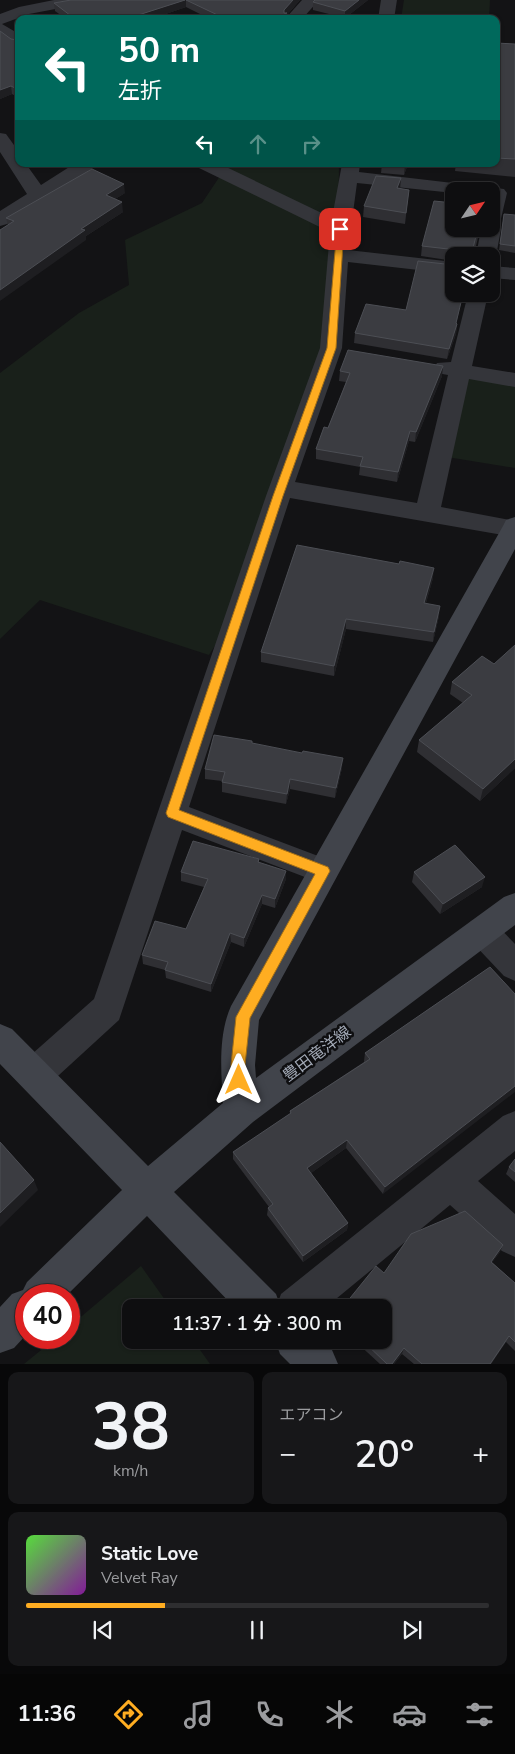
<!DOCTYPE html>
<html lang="ja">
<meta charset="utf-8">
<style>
body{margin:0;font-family:"Nunito Sans","Noto Sans JP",sans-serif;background:#171719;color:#f1f3f6;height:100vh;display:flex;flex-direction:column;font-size:19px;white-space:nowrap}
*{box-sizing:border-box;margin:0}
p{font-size:16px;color:#9b9c9f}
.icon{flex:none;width:28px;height:28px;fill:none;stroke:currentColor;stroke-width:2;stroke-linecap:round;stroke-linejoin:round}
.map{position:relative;height:1364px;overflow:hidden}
.side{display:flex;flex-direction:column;gap:8px;padding:8px;background:#080809;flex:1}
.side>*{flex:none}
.guide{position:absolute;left:15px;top:15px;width:485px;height:152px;border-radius:10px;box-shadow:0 1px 4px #0004,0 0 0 1px #2e2e30;background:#00695c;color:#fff;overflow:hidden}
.needle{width:32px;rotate:55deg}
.buttons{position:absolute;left:445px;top:182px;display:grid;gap:10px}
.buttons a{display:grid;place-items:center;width:55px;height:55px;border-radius:10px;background:#0e0e10;box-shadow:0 1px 4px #0004,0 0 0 1px #2e2e30;font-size:25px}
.speed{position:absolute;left:15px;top:1284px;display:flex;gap:10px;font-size:25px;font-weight:700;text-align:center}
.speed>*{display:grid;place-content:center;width:65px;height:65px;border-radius:50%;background:#0e0e10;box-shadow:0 1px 4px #0004,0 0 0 1px #2e2e30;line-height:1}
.speed .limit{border:8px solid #d22;background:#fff;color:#111}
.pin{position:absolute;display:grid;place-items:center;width:42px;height:42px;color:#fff;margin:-21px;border-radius:10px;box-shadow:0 2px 8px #0006}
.me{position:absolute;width:55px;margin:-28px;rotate:0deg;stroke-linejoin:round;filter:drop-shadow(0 0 4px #0008)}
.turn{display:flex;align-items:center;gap:18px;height:105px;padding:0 20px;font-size:22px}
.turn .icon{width:65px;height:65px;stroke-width:2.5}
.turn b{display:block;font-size:35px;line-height:42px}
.lanes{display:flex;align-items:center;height:48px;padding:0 20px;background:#0003;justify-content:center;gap:25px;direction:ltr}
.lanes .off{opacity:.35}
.big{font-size:38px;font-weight:600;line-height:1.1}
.side .widget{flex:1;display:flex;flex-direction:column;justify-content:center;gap:8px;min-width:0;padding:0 18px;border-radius:10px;background:#171719}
.side .dial{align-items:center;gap:0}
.dial b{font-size:65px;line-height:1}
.song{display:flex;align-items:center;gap:15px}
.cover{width:60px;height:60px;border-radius:8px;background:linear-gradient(135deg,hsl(110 70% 55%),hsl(290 70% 35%))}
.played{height:5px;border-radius:2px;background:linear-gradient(90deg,#ffad21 30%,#2e2e30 30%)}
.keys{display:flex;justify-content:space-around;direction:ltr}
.heat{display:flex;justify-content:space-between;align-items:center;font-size:28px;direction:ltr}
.side .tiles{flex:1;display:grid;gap:8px;grid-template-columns:1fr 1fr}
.widget:last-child{grid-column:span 2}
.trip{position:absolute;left:122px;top:1299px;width:270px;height:50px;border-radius:10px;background:#0e0e10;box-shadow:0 1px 4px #0004,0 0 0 1px #2e2e30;font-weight:600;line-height:50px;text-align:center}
.tabs{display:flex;height:80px;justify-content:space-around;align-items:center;background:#060606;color:#9b9c9f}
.tabs .icon{width:35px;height:35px}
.tabs .active{color:#ffad21}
.tabs b{font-size:22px;color:#f1f3f6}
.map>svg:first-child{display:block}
.green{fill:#19201a}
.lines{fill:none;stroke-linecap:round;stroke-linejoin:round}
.street{fill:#34353a;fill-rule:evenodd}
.secondary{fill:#41444b;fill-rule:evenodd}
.wall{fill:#2f2f33}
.shaded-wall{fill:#1e1e21}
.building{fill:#3b3c41;stroke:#4c4e54}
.route{fill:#ffad21;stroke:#a67015}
.labels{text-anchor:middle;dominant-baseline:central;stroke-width:5;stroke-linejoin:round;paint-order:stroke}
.near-street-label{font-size:16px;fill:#a3aab7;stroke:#0e0e10}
</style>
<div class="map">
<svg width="515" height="1364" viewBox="0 0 515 1364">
<rect width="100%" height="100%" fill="#131315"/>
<g class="green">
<polygon points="404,0 490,0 489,19 401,19"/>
<polygon points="228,164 339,164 338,255 331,348 242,603 209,655 40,600 0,639 0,373 79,313 129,285 125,240 202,203"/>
<polygon points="470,372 515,380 515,468 441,456"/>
<polygon points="141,1266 170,1307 131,1308 131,1340 193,1340 210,1364 24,1364 56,1338 69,1338 69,1327"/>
</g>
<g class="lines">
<g class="street">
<polygon points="54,0 89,0 87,3 29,14 2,24 19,34 19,47 13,46 0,36 0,14 19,7"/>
<polygon points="302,0 319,0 302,19 285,19"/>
<polygon points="381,0 397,0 394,19 378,19"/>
<polygon points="0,133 6,134 19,152 19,164 26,164 41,185 74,164 95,164 93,168 7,224 0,226 0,211 27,194 0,152"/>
<polygon points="197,164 220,164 332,218 342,164 360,164 359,172 504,189 507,193 499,227 501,229 496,256 491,261 491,256 476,256 481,229 491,229 491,191 454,191 454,193 357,183 348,250 454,262 454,274 348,262 342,348 295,482 417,503 448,375 437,373 434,368 437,363 451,362 468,294 488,294 472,366 515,373 515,387 469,379 441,507 515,521 515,537 290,498 189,807 334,862 338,871 334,880 323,884 182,830 119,1020 47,1086 35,1091 23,1086 18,1074 23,1062 94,999 266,496 320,348 330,232 199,168"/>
<polygon points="491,266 515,268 515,280 491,278"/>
<polygon points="482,917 493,921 515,944 515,981 504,976 471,941 466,931 471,921"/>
<polygon points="515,1111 515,1151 478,1181 515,1214 515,1257 502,1251 450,1205 325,1308 276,1308 281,1294 503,1116"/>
</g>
<g class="secondary">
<path d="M515 517V549L259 1020 255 1065 256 1078 504 897 515 893V925L253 1122 174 1192 276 1294 281 1308H235L147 1216 67 1295H26V1335L14 1348 0 1353V1307L12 1294 23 1290 27 1282 122 1190 0 1064V1024L12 1029 148 1166 223 1103C221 1071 218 1035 231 1006L503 526 506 520Z"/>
<polygon points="275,1340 322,1340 332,1350 338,1364 290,1364 280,1354"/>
</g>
</g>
<g class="wall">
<polygon points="71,0 300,0 287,15 286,19 210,19 186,7 151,19 66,19 55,11 54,3"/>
<polygon points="315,0 368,0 345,18 313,10 313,2"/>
<polygon points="19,38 19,98 12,94 0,99 11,39 17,40"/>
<polygon points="496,43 515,44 515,177 455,171 456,164 496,164"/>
<polygon points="382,164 408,164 404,175 381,173"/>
<polygon points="401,178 400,189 409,190 405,224 363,217 364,206"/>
<polygon points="125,193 115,199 123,212 86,236 86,240 8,225 6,218"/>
<polygon points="504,214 515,215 515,253 499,250"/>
<polygon points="480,229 476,246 474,246 472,256 454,256 454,261 421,256 422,246"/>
<polygon points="457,323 457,324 456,334 447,359 354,343 355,333"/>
<polygon points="340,371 442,376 415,442 409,441 397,482 359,475 360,467 316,459 316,449 328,428 346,382 339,381"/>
<polygon points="433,578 426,603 439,616 433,642 346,629 334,676 261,662 261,652"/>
<polygon points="482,656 515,768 480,801 417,752 419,740 463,703 450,694 452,682"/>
<polygon points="252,743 342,768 335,798 290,789 286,804 222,792 222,781 205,779 205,769"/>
<polygon points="259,859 259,862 286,879 275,908 262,904 244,947 231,942 211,992 166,978 165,970 143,964 142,955 186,929 204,887 181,881 181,872"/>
<polygon points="414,872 482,887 440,914 412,882"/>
<polygon points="490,967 383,1194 346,1148 311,1173 348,1223 347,1230 303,1262 267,1215 268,1208 269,1207 233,1159 233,1152 290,1114 290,1111 364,1062 364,1061 365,1053"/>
<polygon points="515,1159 515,1182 506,1174 509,1167"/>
<polygon points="500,1252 492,1262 515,1283 515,1351 506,1342 491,1364 414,1364 402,1354 394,1364 380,1364 354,1340 384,1340 384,1273"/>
</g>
<g class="shaded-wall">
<polygon points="186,0 186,7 151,19 126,19"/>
<polygon points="293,0 300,0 287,15 286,19 274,19"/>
<polygon points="359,0 368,0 345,18 345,11"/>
<polygon points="11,86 12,94 0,99 0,90"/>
<polygon points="405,164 408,164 404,175"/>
<polygon points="401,178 400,189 397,188"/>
<polygon points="124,184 125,193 107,204 106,195"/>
<polygon points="122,202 123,212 86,236 86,240 0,301 0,290 81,229"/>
<polygon points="463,294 455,330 457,324 456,334 447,359 449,349 456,323"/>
<polygon points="443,366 442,376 415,442 416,432"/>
<polygon points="410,431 409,441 397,482 398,472"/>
<polygon points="434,568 433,578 423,613 424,603"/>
<polygon points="440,606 439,616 433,642 434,632"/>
<polygon points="346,619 346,629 334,676 334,666"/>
<polygon points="343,758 342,768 335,798 336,788"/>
<polygon points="515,759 515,768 480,801 483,789"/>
<polygon points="290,779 290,789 286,804 287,794"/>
<polygon points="286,871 286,879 275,908 275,899"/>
<polygon points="485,877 482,887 440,914 443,904"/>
<polygon points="262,895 262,904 244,947 244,938"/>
<polygon points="230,933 231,942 211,992 211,984"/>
<polygon points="515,1086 515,1092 383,1194 385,1187"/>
<polygon points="347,1140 346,1148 307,1176 307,1168"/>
<polygon points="34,1180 38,1190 0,1227 0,1213"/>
<polygon points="348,1223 347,1230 303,1262 303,1256"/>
<polygon points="503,1245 500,1252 488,1268 491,1262"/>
<polygon points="404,1348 402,1354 394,1364 392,1364"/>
</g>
<g class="building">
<polygon points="71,0 185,0 126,19 75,19 54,3"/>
<polygon points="186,0 293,0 284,10 284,13 287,13 274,19 226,19"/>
<polygon points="315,0 359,0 345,11 313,2"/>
<polygon points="0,31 11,39 17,40 19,38 19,90 11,86 0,90"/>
<polygon points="496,43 515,44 515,159 496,158"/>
<polygon points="92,169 124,184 106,195 122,202 81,229 85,230 0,290 0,230 14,221 6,218"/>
<polygon points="376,176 401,178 397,188 409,190 406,213 364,206"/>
<polygon points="434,201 454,203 454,229 479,229 477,236 476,236 471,256 457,256 457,250 422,246"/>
<polygon points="504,214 515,215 515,246 500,244"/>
<polygon points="418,261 454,265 454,294 463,294 456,323 457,324 449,349 355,333 366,304 406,310"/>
<polygon points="348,350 443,366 416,432 410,431 398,472 360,466 363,457 316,449 324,427 328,428 350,373 340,371"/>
<polygon points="297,545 399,564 400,561 434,568 424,603 440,606 434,632 346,619 334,666 261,652"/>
<polygon points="515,645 515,759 483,789 419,740 472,695 452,682 482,656 494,664"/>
<polygon points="214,735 252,741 252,743 302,753 303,751 343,758 336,788 290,779 287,794 222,782 225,772 205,769"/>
<polygon points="193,841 259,859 258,862 286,871 275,899 262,895 244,938 230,933 211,984 165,970 168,962 142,955 155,921 186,929 208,879 181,872"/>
<polygon points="455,845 485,877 443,904 414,872"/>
<polygon points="490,967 515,994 515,1086 385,1187 347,1140 307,1168 348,1223 303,1256 268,1208 273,1204 233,1152 291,1113 290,1111 370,1059 365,1053"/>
<polygon points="0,1142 34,1180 0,1213"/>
<polygon points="515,1159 515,1172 509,1167"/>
<polygon points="465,1211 503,1245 491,1262 515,1283 515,1342 509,1336 490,1364 422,1364 404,1348 392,1364 387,1364 362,1340 384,1340 384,1308 342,1308 376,1266 384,1273 411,1234"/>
</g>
<polygon class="route" points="337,227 344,229 336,348 283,496 179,810 328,867 330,871 250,1018 245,1065 246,1080 244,1085 239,1087 234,1085 231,1065 236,1017 315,874 168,817 166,813 273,496 327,348"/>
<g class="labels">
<g class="near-street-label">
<text transform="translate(317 1054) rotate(-37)">豊田竜洋線</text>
</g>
</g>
</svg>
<div class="buttons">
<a><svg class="needle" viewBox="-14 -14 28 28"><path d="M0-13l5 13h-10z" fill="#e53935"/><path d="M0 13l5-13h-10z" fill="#9b9c9f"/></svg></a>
<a><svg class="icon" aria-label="layers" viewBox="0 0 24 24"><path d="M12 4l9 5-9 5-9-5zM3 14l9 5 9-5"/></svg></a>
</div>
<div class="speed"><div class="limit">40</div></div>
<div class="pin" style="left:340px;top:229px;background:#d93025"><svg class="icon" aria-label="arrive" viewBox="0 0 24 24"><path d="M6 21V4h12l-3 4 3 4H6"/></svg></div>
<svg class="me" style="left:239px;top:1080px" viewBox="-20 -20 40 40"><path d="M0-17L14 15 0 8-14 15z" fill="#ffad21" stroke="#fff" stroke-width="4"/></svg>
<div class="trip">11:37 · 1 分 · 300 m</div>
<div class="guide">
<div class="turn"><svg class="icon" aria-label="left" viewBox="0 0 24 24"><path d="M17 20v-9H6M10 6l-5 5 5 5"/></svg><div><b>50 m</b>左折</div></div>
<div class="lanes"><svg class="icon" aria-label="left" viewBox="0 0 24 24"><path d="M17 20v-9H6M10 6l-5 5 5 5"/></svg><svg class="icon off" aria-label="ahead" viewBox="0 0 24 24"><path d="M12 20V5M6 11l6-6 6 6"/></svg><svg class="icon off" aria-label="right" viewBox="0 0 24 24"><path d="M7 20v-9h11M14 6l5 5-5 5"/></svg></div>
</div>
</div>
<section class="side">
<div class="tiles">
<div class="widget dial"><b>38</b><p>km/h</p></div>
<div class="widget"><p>エアコン</p>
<div class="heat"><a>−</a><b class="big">20°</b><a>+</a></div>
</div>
<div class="widget">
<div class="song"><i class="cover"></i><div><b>Static Love</b><p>Velvet Ray</p></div></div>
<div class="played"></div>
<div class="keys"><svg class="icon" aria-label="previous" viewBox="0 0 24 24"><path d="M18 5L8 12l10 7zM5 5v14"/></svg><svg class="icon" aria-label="pause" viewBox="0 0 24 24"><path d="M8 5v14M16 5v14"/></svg><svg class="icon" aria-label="next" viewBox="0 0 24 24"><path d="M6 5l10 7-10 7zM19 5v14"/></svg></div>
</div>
</div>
</section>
<nav class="tabs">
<b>11:36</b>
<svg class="icon active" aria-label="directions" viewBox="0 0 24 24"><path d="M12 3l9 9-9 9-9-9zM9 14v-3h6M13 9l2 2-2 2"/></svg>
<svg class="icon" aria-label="music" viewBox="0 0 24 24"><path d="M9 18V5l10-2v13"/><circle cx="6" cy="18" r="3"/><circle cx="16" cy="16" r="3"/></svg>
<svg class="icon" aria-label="phone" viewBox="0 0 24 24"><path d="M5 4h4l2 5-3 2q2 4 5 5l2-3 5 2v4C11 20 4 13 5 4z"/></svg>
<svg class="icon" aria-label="climate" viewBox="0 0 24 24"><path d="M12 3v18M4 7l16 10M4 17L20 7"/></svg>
<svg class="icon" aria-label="car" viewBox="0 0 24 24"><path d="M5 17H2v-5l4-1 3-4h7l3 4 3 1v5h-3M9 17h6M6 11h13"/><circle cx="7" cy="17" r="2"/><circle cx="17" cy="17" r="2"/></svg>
<svg class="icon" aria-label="filters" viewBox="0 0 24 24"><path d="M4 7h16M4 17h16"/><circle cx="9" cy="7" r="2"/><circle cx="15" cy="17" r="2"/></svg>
</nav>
